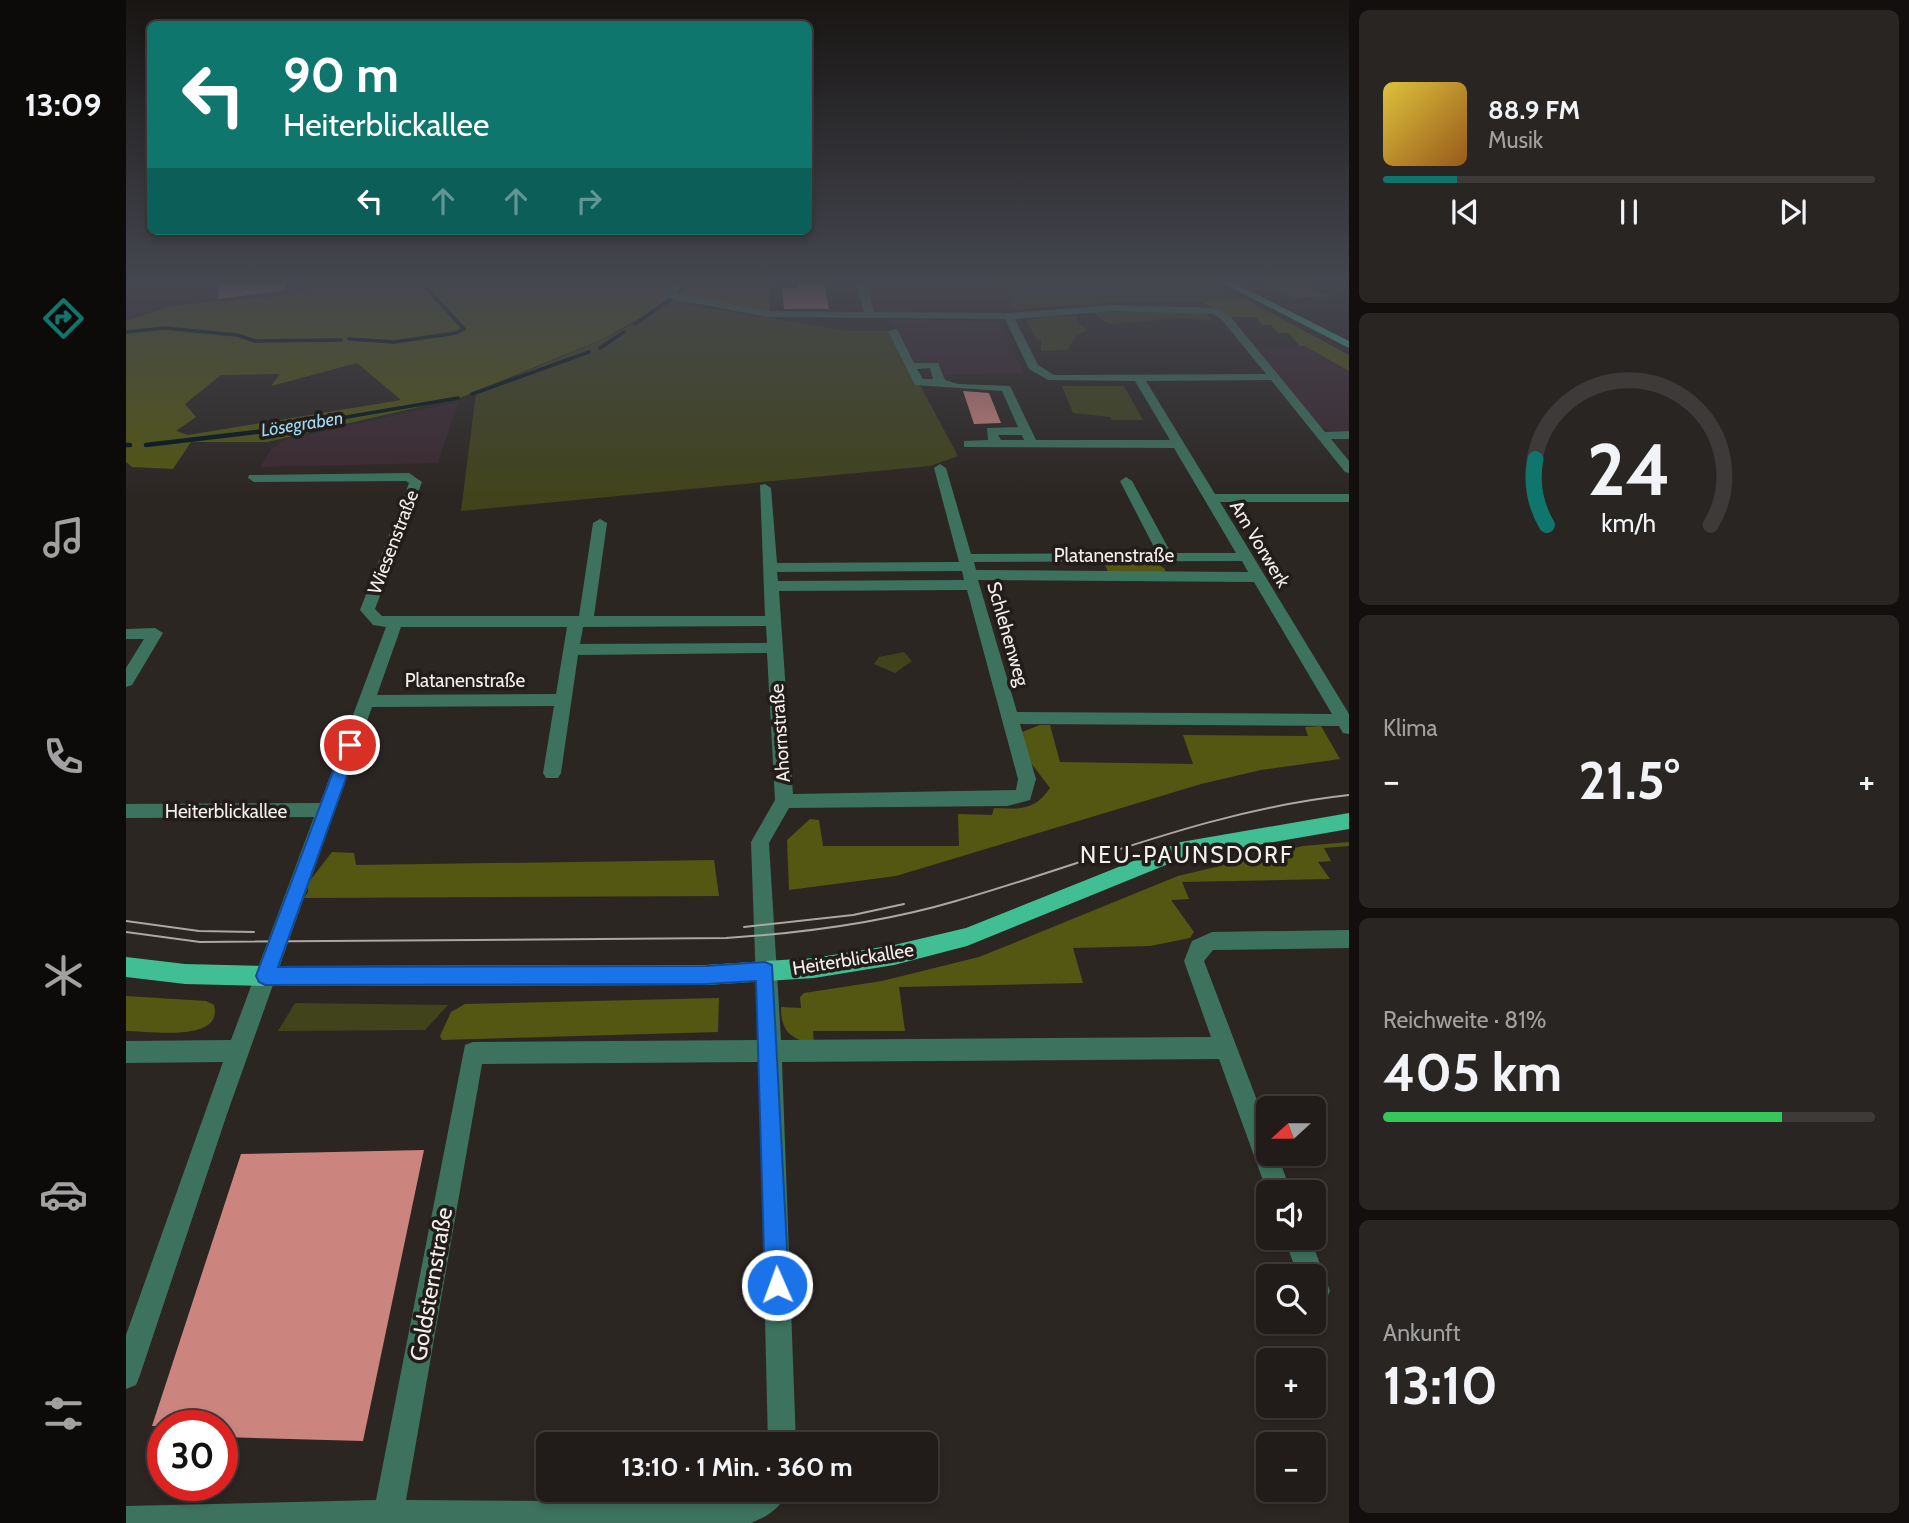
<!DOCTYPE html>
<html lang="de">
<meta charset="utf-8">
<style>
body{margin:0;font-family:Cabin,sans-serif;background:#292523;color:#f1f3f6;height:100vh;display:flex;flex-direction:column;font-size:26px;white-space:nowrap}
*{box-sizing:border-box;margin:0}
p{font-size:23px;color:#a2a1a2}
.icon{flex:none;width:38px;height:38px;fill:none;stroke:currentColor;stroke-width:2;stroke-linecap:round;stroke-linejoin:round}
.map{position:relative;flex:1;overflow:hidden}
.drawer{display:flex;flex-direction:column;gap:10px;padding:10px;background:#120f0e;width:560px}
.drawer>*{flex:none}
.top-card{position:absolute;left:21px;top:21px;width:665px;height:214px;border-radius:10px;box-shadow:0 4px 10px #0003,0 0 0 2px #3e3a39;background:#0f766e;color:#fff;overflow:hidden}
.needle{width:46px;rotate:249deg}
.buttons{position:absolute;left:1130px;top:1096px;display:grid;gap:14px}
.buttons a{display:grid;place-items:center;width:70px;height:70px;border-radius:10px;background:#211c1a;box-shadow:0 4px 10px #0003,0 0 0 2px #3e3a39;font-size:35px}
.speed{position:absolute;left:21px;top:1410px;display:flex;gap:14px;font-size:35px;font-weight:700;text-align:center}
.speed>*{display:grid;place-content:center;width:91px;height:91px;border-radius:50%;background:#211c1a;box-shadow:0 4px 10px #0003,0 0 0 2px #3e3a39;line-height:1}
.speed .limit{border:10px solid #d22;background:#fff;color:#111}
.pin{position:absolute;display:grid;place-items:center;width:60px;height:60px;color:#fff;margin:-30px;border:4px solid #fff;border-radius:50%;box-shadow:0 2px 7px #0007}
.me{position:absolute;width:77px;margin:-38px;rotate:358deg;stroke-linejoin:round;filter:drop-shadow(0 0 5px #0008)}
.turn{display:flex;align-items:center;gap:24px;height:147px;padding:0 21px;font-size:32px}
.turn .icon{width:91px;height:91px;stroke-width:2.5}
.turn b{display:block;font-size:49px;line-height:60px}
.lanes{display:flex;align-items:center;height:66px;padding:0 21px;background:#0003;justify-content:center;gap:35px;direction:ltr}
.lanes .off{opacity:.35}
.big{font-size:52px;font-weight:700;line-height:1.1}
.drawer .card{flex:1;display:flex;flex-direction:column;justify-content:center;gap:10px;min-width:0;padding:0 24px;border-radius:10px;background:#292523}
.drawer .dial{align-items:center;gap:0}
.dial svg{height:182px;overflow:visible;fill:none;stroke:#3e3a39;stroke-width:7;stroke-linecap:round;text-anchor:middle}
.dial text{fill:#f1f3f6;stroke:none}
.song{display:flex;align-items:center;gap:21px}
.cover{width:84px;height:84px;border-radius:10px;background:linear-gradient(135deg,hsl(50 70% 55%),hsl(30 70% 35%))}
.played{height:7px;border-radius:4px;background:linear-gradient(90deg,#0f766e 15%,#3e3a39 15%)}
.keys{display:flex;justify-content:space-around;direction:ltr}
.heat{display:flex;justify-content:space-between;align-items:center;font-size:38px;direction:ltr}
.charge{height:10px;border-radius:5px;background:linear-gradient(90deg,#34c759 81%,#3e3a39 0)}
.trip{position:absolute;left:410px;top:1432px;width:402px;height:70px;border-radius:10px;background:#211c1a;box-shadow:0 4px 10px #0003,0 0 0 2px #3e3a39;font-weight:700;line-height:70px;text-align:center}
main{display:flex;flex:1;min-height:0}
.dock{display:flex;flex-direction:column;width:126px;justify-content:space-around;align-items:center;background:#0d0b0a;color:#a2a1a2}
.dock .icon{width:49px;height:49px}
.dock .on{color:#0f766e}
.dock b{font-size:32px;color:#f1f3f6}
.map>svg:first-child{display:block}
.education{fill:#3b2830}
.green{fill:#41441b}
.forest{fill:#535711;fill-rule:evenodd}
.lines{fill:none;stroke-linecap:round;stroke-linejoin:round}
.stream-far1{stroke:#00131b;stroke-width:3.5}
.stream{stroke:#00131b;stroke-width:4.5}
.building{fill:#cc847f}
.minor{fill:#3d735e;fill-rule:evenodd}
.major{fill:#41be93;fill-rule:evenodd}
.tram{stroke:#aca7a5;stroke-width:2}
.route{fill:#1a73e8;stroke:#114b97;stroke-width:2}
.labels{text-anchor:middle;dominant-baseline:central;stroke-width:7;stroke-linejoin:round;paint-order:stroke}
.far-water-label{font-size:18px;font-style:italic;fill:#9ddcf4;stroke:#221c1a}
.street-label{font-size:19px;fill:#f3efed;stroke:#221c1a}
.quarter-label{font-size:23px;letter-spacing:2px;fill:#f3efed;stroke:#221c1a}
.near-street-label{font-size:23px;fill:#f3efed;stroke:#221c1a}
</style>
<main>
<nav class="dock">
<b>13:09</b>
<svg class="icon on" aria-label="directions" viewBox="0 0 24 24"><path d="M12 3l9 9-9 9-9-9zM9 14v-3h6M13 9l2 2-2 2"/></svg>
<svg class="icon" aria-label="music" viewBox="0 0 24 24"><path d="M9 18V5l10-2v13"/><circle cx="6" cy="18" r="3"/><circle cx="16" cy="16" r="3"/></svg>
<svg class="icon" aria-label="phone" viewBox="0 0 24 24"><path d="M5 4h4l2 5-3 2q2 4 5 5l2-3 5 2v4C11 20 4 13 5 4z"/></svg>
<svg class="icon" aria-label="climate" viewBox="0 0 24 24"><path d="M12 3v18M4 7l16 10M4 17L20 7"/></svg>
<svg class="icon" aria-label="car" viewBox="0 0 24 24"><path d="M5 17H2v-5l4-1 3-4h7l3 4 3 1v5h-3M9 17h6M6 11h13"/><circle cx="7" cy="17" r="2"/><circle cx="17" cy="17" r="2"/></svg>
<svg class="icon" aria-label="filters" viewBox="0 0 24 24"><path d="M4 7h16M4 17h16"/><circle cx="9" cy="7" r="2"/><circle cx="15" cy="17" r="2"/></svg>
</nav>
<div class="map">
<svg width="1223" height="1523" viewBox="0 0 1223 1523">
<rect width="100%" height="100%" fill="#2c2623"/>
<g class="education">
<polygon points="0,282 187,282 177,293 45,306 0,321"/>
<polygon points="738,282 874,282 888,309 746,313"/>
<polygon points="772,319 873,322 898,373 811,375 807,365 785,363 764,320"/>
<polygon points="1179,346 1223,371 1223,431 1204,431 1190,423 1127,347"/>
<polygon points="332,402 312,463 134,467 145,449 161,439"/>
</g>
<g class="green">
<polygon points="874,282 1082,282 1123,301 1003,302 888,309"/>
<polygon points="545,302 723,331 765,331 832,456 804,466 335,511 350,393 489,334"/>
<polygon points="966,312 1070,312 1082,315 1086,321 1057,318 983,324"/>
<polygon points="928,316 952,316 950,321 961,330 950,336 941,350 915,351 915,340 911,340 900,320"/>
<polygon points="936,386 998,386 1017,420 986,420 984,417 947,413"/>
<polygon points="778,652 786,661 769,673 748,664 753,657"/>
<polygon points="169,1003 322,1005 299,1030 152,1031"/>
</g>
<g class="forest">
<path d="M187 282H643L644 311 543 301 479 338 336 397 141 442H65L47 469 6 467 0 462V321L45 306 177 293ZM231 363 275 400 62 435 50 431 70 417 59 404 95 375 154 374 145 386Z"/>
<polygon points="1135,282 1172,282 1204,296 1169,298"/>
<polygon points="1075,301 1123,301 1223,355 1223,371 1179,346 1174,346 1162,333 1152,333 1145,325 1136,325 1130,317 1102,317"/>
<polygon points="977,559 1025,559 1039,569 1039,575 983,575"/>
<path d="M914 725H924L934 762 1067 764 1057 735 1182 736 1179 727 1195 726 1214 759 1135 770 1075 784 770 876 663 890 661 840 684 819 693 820 697 846H833L832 814 866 815 868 808C893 809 909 811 924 788L902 759 896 732Z"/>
<path d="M1223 842V846L1198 848 1205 861 1192 862 1204 879 1056 882 1063 899 1045 900 1068 932 1064 938 1024 946 947 948 957 983 773 987 779 1031H687L688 1044C665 1039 655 1032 655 1007L675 1008 674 997 678 993 756 981 853 957 1052 876 1177 846Z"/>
<polygon points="206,852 228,853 230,865 588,860 593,896 178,898 182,892 182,883"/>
<path d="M0 996 80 1001 88 1005C98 1043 23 1031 0 1031Z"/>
<polygon points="593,998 592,1032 316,1040 314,1036 325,1012 339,1004"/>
</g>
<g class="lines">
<g class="stream-far1">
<polyline points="550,295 564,282"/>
<polyline points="509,324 546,298"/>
<polyline points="0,332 39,328 111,335 129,341 215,340"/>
<polyline points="223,339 268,342 330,333 338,329 295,282"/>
<polyline points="474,348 498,332"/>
<polyline points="346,394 463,352"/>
<polyline points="133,432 332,398"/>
</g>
<g class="stream">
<polyline points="0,445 4,445"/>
<polyline points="20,445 148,430"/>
</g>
</g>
<g class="building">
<polygon points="94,282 160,282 160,290 92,299"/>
<polygon points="672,282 698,282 703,309 658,309 656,288 672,288"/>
<polygon points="837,391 863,393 875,423 848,424"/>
<polygon points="298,1150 237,1441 96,1437 96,1426 26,1426 115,1154"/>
</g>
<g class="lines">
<g class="minor">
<path d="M549 282H559L548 293 640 311 738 312 730 282H740L748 312 883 313 987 305 1089 308 1104 316 1199 432 1223 431V439H1205L1223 461V473L1219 472 1145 380 1020 381 1089 494H1223V502H1094L1223 714V734L1217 733 1213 726 894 724 910 779 904 800 881 806 663 808 643 843 655 1040 1085 1037 1058 961 1066 941 1086 932 1223 930V948L1087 950 1078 961 1143 1132V1153H1151L1165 1192H1143V1197L1093 1059 656 1062 670 1444H642L633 1062 356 1064 280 1500 602 1502 628 1489H663C655 1508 643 1516 625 1523H0V1506L250 1500 339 1045 347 1042 632 1040 625 842 649 800 641 653 452 655 435 773 432 778H420L417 773 428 706 246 707 101 1114 14 1375 10 1385 0 1389V1335L97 1062 0 1063V1041L105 1040 188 817 0 818V804L194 803 260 627 247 625 234 610 283 483 280 481 128 482 122 478 123 475 283 473 296 482 249 609 256 616H453L467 523 474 519 481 523 468 616H639L634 485 639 484 645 488 651 563 833 562 808 468 814 464 820 468 845 554 1031 553 994 481 1000 477 1006 481 1045 553H1110L1048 448 838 447V441L862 440 861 428 892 427 876 391 789 385 762 331 771 329 788 363H812L819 380 832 384 884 386 910 440H1044L1009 381 922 380 903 369 879 319 640 317 538 297V293ZM987 311 1087 314 1096 320 1140 374 928 375 912 365 889 319ZM804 368 807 379H797L791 369ZM872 435H896L898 440H875ZM1116 561 1122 572 850 570 848 562ZM836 571 838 580 652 581 651 572ZM852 580 1128 582 1206 714 891 712ZM841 590 892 779 890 790 667 794 653 591ZM640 626 641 643 454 644 457 627ZM275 627H441L430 694 251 695Z"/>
<polygon points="29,628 37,633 6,685 0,687 0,668 18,639 0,639 0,629"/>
<polygon points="1158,1237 1184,1237 1204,1291 1200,1300 1188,1303 1188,1276 1172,1276"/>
</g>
<g class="major">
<polygon points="1094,282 1106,282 1223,341 1223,348"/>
<polygon points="1223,813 1223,829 1057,858 841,946 768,965 688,978 580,985 139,986 59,984 0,977 0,957 59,964 139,966 580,965 688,958 768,945 840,928 1055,842"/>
</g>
<g class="tram">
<polyline points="0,921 73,931 128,932"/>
<polyline points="618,927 727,915 778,904"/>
<path d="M0 932 74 942 600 938C678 933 755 923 830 901 963 863 1084 810 1223 795"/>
</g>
</g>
<linearGradient id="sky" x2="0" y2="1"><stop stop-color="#181513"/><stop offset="0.57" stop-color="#454750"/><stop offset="1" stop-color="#454750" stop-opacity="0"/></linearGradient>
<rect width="1223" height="495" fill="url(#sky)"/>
<polygon class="route" points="224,739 232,745 152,967 580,966 639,962 646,965 663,1285 660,1293 651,1297 643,1293 639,1285 630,981 580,984 139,985 133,982 130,976 217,745"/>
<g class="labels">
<g class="far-water-label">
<text transform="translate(176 424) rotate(-9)">Lösegraben</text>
</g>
<g class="street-label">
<text transform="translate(267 542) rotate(-69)">Wiesenstraße</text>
<text transform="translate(1134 544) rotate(59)">Am Vorwerk</text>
<text x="988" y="555">Platanenstraße</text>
<text transform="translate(882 634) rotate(74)">Schlehenweg</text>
<text x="339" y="680">Platanenstraße</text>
<text transform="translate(654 733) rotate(-94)">Ahornstraße</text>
<text x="100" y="811">Heiterblickallee</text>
<text transform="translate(727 959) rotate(-9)">Heiterblickallee</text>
</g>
<g class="quarter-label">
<text x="1061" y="855">NEU-PAUNSDORF</text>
</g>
<g class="near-street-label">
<text transform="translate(305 1284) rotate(-80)">Goldsternstraße</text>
</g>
</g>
</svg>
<div class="buttons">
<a><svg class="needle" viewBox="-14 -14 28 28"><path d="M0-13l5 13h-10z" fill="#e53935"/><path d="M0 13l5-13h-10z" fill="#a2a1a2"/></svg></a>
<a><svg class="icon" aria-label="sound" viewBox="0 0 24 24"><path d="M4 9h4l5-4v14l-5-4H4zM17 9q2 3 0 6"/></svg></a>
<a><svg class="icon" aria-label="search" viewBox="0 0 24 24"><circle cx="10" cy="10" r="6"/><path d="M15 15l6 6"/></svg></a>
<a>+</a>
<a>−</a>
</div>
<div class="speed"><div class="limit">30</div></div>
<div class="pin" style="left:224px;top:745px;background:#d93025"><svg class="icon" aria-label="arrive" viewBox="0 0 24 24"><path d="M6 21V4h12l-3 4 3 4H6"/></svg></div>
<svg class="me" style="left:651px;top:1285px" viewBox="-20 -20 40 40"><circle r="17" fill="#1a73e8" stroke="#fff" stroke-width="3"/><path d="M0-11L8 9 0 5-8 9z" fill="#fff"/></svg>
<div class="trip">13:10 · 1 Min. · 360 m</div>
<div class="top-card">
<div class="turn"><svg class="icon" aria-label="left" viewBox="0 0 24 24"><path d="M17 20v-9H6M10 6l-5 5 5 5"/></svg><div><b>90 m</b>Heiterblickallee</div></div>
<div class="lanes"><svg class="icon" aria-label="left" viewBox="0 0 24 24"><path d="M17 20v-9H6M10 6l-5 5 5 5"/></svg><svg class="icon off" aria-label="ahead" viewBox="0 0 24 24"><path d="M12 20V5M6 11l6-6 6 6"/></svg><svg class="icon off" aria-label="ahead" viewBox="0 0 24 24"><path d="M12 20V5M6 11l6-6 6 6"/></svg><svg class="icon off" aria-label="right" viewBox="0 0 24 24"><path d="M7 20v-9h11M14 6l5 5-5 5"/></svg></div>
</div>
</div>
<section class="drawer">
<div class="card">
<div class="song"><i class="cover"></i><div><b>88.9 FM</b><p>Musik</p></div></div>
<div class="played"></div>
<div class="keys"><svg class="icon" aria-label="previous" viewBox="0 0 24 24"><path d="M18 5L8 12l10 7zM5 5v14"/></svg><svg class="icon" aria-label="pause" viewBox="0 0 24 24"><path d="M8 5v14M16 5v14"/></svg><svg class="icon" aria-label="next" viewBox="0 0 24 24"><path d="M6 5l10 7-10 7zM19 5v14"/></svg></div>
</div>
<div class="card dial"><svg viewBox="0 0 100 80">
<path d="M14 69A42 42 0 1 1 86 69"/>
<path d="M14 69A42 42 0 0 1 9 40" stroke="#0f766e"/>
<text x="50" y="56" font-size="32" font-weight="700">24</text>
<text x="50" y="72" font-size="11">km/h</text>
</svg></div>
<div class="card"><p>Klima</p>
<div class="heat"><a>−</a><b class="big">21.5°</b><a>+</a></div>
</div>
<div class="card"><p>Reichweite · 81%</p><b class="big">405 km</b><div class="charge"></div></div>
<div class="card"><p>Ankunft</p><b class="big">13:10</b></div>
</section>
</main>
